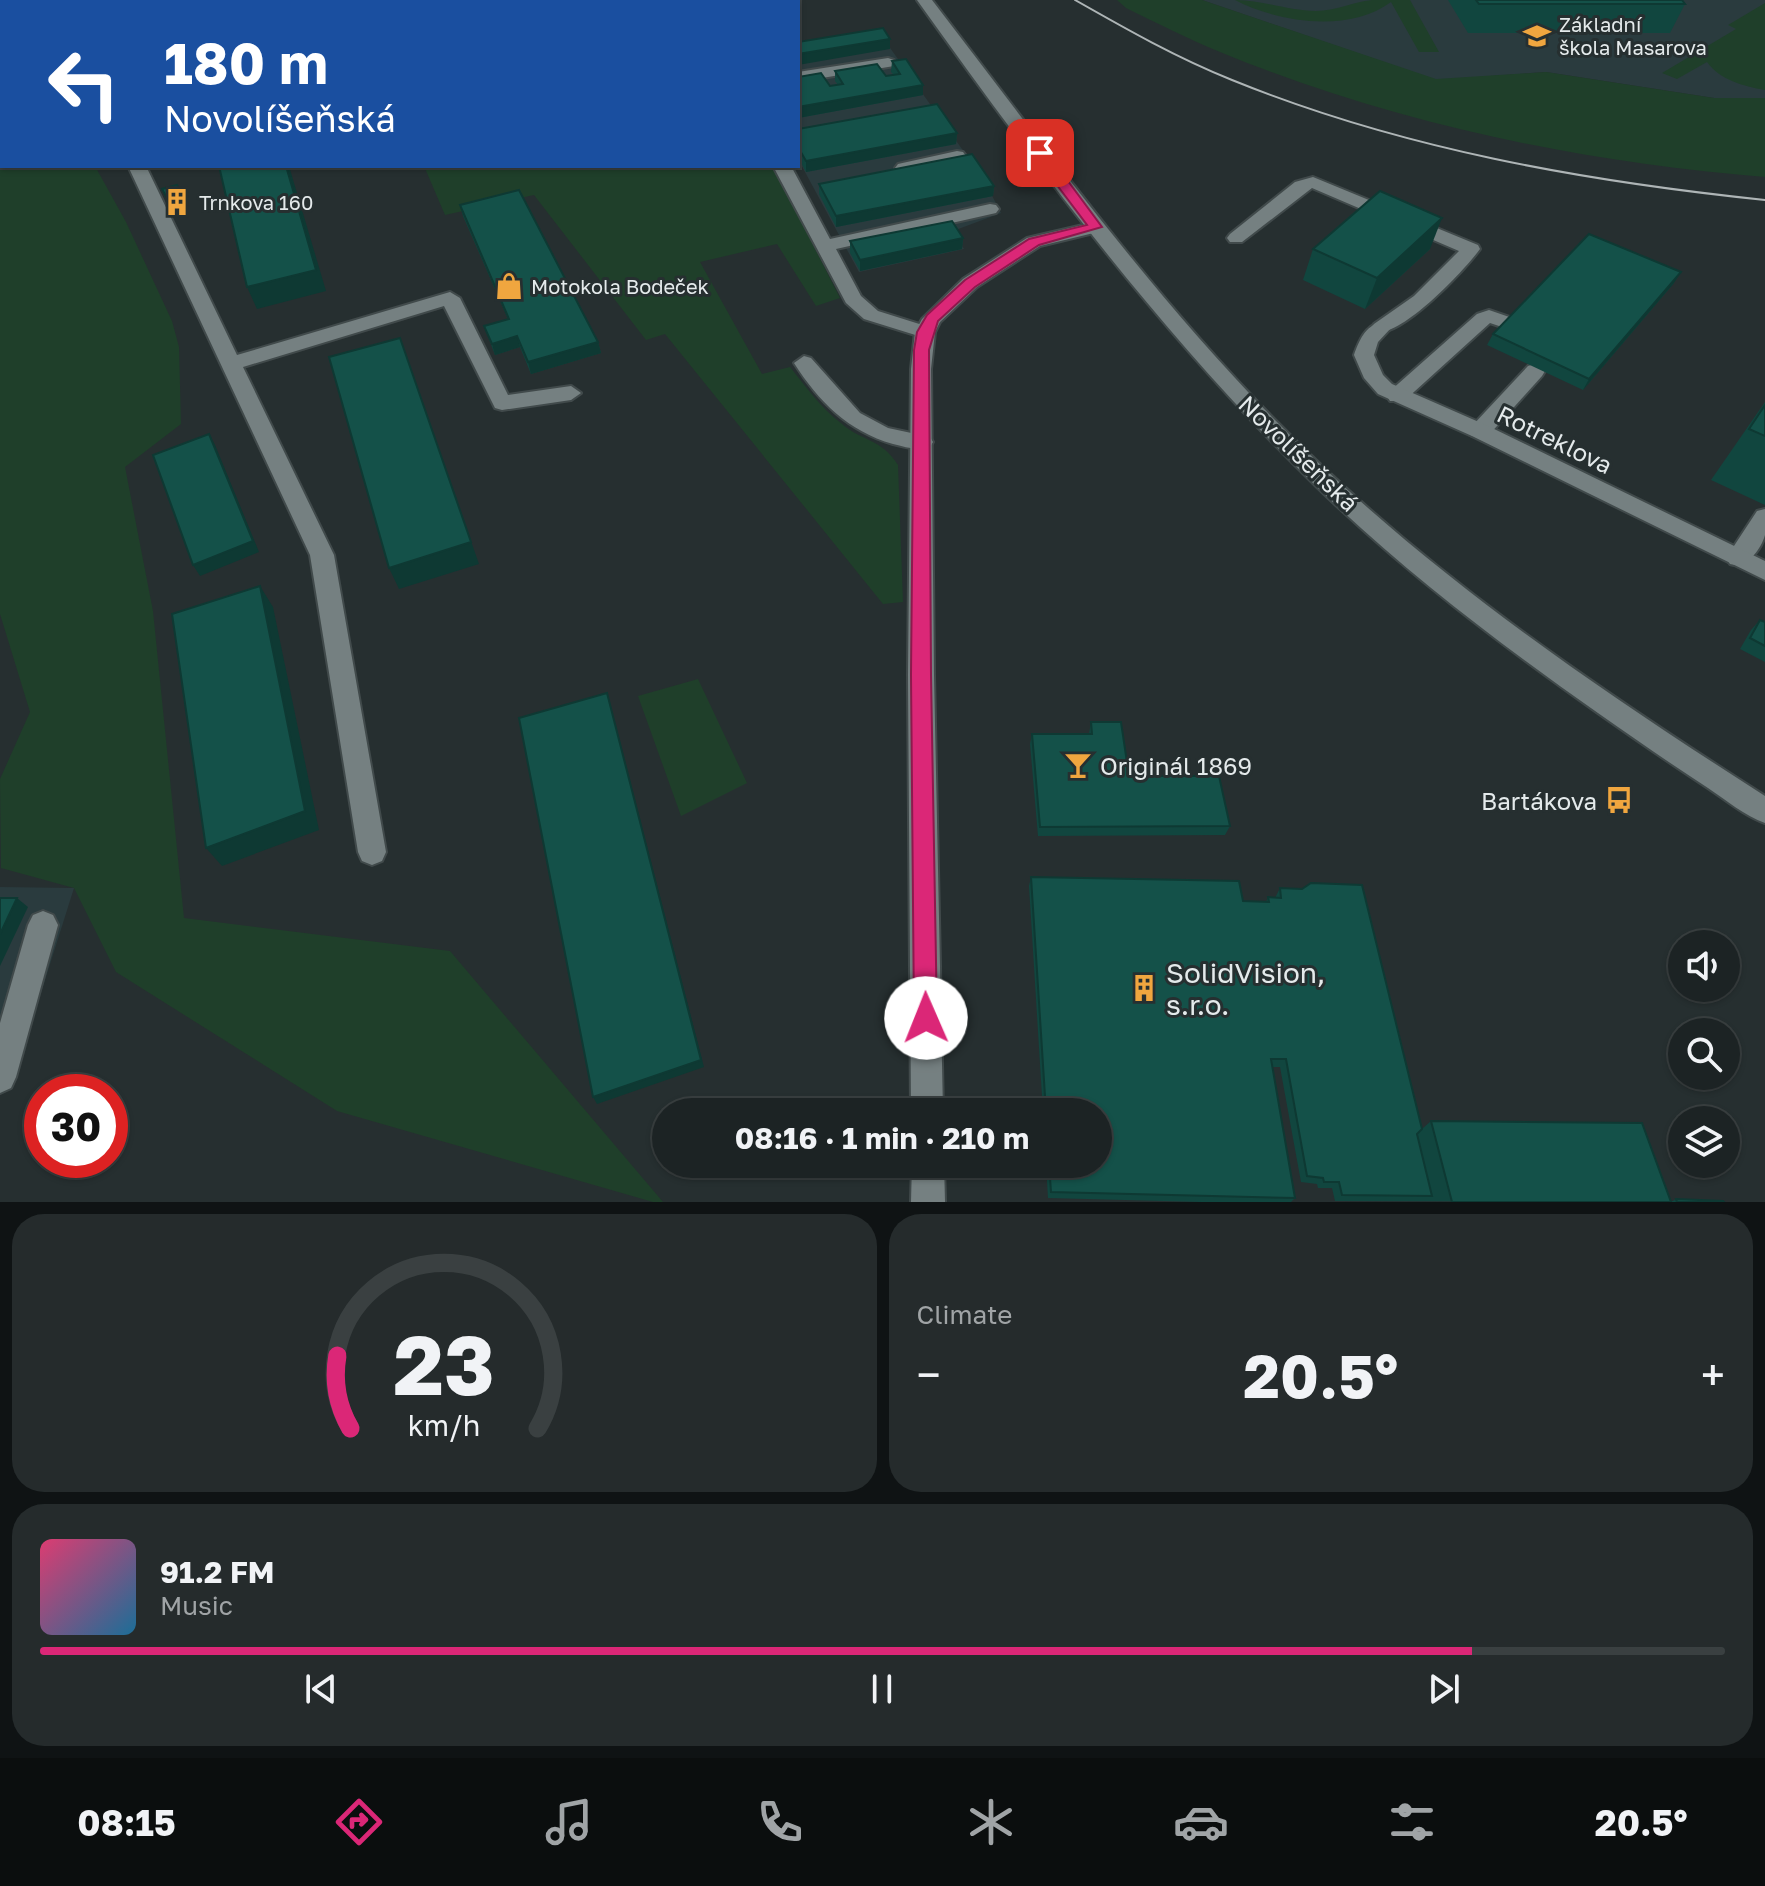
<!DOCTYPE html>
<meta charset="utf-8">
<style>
body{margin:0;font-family:"Golos Text",sans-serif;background:#252b2c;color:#f1f3f6;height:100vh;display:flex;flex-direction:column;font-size:30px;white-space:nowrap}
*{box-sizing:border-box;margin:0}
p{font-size:26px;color:#a0a4a6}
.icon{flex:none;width:44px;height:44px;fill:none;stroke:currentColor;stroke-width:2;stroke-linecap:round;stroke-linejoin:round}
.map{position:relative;height:1202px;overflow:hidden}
.panel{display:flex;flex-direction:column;gap:12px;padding:12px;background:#0f1314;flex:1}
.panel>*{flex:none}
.banner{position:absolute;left:0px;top:0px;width:800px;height:168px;box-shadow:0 2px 6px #0004,0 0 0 2px #3a4041;background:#1a4fa0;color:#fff;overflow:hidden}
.tools{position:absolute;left:1668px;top:930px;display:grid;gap:16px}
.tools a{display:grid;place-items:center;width:72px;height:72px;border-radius:50%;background:#1c2324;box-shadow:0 2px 6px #0004,0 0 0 2px #3a4041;font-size:40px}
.speed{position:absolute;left:24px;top:1074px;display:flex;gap:16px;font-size:40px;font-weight:700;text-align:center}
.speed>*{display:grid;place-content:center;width:104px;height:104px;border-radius:50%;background:#1c2324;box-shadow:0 2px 6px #0004,0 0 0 2px #3a4041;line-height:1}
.speed .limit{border:12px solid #d22;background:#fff;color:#111}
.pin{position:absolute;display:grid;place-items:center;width:68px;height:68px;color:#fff;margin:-34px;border-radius:16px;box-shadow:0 4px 12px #0006}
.me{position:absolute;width:88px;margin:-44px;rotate:359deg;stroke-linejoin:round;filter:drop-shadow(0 0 6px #0008)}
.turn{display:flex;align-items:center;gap:28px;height:168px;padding:0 32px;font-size:36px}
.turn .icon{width:104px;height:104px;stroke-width:2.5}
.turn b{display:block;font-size:56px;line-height:68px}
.big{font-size:60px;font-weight:700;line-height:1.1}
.panel .tile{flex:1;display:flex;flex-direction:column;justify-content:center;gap:12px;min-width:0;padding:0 28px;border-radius:32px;background:#252b2c}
.panel .dial{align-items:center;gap:0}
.dial svg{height:208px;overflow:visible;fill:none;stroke:#3a4041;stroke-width:7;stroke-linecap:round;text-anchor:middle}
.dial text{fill:#f1f3f6;stroke:none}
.song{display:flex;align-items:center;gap:24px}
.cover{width:96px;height:96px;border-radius:12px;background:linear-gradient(135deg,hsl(340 70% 55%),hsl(200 70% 35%))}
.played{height:8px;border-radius:4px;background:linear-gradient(90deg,#db2777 85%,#3a4041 85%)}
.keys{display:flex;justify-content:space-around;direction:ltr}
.heat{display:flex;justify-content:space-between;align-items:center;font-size:44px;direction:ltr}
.panel .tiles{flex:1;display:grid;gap:12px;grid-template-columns:1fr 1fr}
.tile:last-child{grid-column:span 2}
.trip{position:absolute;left:652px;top:1098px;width:460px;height:80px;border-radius:40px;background:#1c2324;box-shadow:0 2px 6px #0004,0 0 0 2px #3a4041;font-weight:700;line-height:80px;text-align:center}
.dock{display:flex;height:128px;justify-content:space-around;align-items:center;background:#0b0e0e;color:#a0a4a6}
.dock .icon{width:56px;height:56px}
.dock .current{color:#db2777}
.dock b{font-size:36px;color:#f1f3f6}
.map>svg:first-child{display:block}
.built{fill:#2a3b3e}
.green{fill:#1f3f2a}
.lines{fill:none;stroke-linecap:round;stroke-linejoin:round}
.lane-casing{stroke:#414a4b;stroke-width:4}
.street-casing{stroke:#414a4b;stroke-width:4}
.secondary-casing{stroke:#414a4b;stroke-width:4}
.lane{fill:#758081;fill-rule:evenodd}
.street{fill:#758081;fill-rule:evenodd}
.secondary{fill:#758081;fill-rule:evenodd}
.tram{stroke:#aeb5b6;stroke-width:2}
.wall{fill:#11463f}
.shaded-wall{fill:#0e3933}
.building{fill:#145149;stroke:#0e3933;stroke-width:2}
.route{fill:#db2777;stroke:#8e194d;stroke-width:2}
.labels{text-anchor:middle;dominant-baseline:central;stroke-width:6;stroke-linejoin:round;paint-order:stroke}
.far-poi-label{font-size:20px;fill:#e4eaeb;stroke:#262f30;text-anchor:start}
.street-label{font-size:24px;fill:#e4eaeb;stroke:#262f30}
.poi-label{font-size:24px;fill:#e4eaeb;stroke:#262f30;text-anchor:start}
.near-poi-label{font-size:28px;fill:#e4eaeb;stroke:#262f30;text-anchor:start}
</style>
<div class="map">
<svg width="1765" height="1202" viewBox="0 0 1765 1202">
<rect width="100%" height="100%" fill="#262f30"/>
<g class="built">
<polygon points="1202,0 1765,0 1765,98 1714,98 1546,72 1436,80"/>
<polygon points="883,38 984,180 1001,213 953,231 964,249 859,272 798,159 798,52"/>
<polygon points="0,887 74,888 11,1088 0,1088"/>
</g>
<g class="green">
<path d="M1117 0H1202L1436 79 1546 72 1714 98H1765V177C1580 162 1392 123 1220 52 1188 39 1157 23 1126 8Z"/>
<path d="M1235 0C1263 0 1288 11 1316 11 1336 11 1353 2 1372 0 1384 0 1397 0 1410 0L1439 52H1419L1391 2C1349 33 1279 23 1235 0Z"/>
<path d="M1765 3V90C1743 86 1720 80 1707 62L1677 79 1662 73 1736 29 1728 25Z"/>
<polygon points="0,114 2,166 95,166 126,222 172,321 179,347 181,424 125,467 153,611 184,918 450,951 663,1202 653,1202 337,1111 116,972 74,888 1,868 0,779 30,712 0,614"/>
<path d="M424 166H773L840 298 816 306 777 244 700 262 762 374 790 367C806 387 821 408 842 424 863 442 881 438 898 465L903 602 883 604 665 334 646 340 534 195 445 215Z"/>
<polygon points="698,679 747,783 681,816 638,696"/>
</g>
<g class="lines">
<g class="lane-casing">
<g id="lane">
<polygon points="52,0 68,0 69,2 53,2"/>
<rect x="293" y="0" width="14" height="2"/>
<rect x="480" y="0" width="14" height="2"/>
<polygon points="888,58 894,60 894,66 798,82 798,72"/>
<polygon points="957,151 963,152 966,156 963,160 904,173 895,168 898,164"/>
<polygon points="128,166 146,166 237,355 450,292 460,298 508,395 571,386 581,393 571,400 502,410 495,408 444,306 243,367 334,555 386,852 382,861 372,865 362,861 358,852 310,555"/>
<polygon points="773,166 791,166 830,239 990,204 996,205 999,209 996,213 836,249 861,296 878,311 932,328 935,332 932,336 925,338 864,319 846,303"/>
<path d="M1313 177 1478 245 1480 249C1465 270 1400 339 1374 332L1371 328 1374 324 1414 296 1459 251 1312 188 1242 242H1230L1227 238 1230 234 1295 182Z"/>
<polygon points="1489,310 1515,319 1518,323 1508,329 1490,323 1404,401 1390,401 1387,396 1390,391 1477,314"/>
<path d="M804 356 811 358 860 413 888 428 930 437 933 442 930 447C918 451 905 447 893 444 848 431 819 402 794 363Z"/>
<polygon points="1535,364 1545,371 1542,376 1488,436 1472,436 1469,431 1472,426 1528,366"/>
<path d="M1765 509C1765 516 1765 527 1765 535 1761 550 1746 569 1730 564L1726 558 1730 552 1757 511Z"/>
<polygon points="43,911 53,915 58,925 16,1077 11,1088 0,1093 0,1023 28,925 33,915"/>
</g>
</g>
<g class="street-casing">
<g id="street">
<polygon points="1096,222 1105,227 1102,231 1040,246 977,287 940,322 935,332 931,369 934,675 943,1112 911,1112 908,675 911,369 915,332 922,319 963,279 1027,238"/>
<path d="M1381 322 1391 328 1378 342 1374 355 1383 375 1392 384 1488 426 1765 561V580L1472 436 1378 394 1364 378 1354 355C1359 341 1365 326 1381 322Z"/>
<polygon points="912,1164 944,1164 945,1202 911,1202"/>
</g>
</g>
<g class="secondary-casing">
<path id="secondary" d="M917 0H932C1042 143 1149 292 1276 421 1421 569 1592 685 1765 796V823C1745 816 1726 800 1708 788 1671 764 1635 739 1598 713 1500 644 1402 570 1316 486 1167 342 1037 168 917 0Z"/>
</g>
<use href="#lane" class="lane"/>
<use href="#street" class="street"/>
<use href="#secondary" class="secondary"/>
<path class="tram" d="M1075 0C1126 29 1177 58 1232 80 1402 149 1583 181 1765 200"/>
</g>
<g class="wall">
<polygon points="1448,0 1682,0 1685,4 1670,33 1468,33"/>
<polygon points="892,61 923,95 798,118 798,77 830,86 838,85 835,81 835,71 886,76 894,75 891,72"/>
<polygon points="798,129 957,133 956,144 806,172 798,157"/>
<polygon points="819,184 994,186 993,196 836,227 819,194"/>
<polygon points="460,205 598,342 601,353 531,374 520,347 495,355 484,326 508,319 463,216"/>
<polygon points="963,238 962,249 860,271 850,253 850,241"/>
<polygon points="1313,249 1430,249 1365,309 1303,280"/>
<polygon points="1674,283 1583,390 1487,345 1493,334"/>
<polygon points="1765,402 1765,505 1711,480"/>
<polygon points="1760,620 1765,622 1765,662 1740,649 1751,630"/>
<polygon points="1091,722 1129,776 1230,826 1225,835 1038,836 1030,744 1032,734 1089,734"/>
<polygon points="1031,877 1243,901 1266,902 1268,897 1275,898 1280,888 1422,1129 1431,1121 1671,1202 1676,1199 1724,1202 1335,1201 1332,1188 1318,1188 1317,1184 1301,1182 1280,1067 1272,1067 1295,1198 1291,1202 1201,1202 1048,1198 1046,1164 1098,1164 1098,1112 1043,1112 1029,886"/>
</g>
<g class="shaded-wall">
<polygon points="413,0 448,0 449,2 414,2"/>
<polygon points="542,0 553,0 553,2 541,2"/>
<polygon points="890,39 890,49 798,65 798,54"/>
<polygon points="923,85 923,95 798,118 798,107"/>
<polygon points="957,133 956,144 806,172 806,161"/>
<polygon points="286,166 289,166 326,291 257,309 247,287"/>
<polygon points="994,186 993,196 836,227 836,216"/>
<polygon points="181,194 187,205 173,209 167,198"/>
<polygon points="1442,218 1430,249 1365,309 1377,278"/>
<polygon points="963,238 962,249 860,271 860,260"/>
<polygon points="1681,272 1674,283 1583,390 1589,379"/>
<polygon points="517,336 520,347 495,355 492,344"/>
<polygon points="400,338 479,564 399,589 389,568"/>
<polygon points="598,342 601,353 531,374 528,362"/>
<polygon points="209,434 215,445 259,552 200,576 193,565"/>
<polygon points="260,586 273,607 319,830 222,866 206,848"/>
<polygon points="610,703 704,1067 597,1104 593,1097"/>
<polygon points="17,898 28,907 0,966 0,934"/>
</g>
<g class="building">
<rect x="137" y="0" width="56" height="2"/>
<polygon points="494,0 542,0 541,2 493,2"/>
<polygon points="1476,0 1682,0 1685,4 1479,4"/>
<polygon points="1,25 2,25 2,56 0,53 0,27"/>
<polygon points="883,28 890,39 798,54 798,42"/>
<polygon points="906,59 923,85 798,107 798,77 821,73 830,86 843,84 835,71 877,64 886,76 900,74 892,61"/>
<polygon points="937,104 957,133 806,161 798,147 798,129"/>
<polygon points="972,154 994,186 836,216 819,184"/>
<polygon points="219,166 286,166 316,270 247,287"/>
<polygon points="177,185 181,194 167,198 162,189"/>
<polygon points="519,190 598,342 528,362 517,336 492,344 484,326 509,319 460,205"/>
<polygon points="1380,191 1442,218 1377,278 1313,249"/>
<polygon points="952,221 963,238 860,260 850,241"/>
<polygon points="1589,234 1681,272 1589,379 1493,334"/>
<polygon points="400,338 471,542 389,568 329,357"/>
<polygon points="1765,405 1765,436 1749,429"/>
<polygon points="209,434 253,541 193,565 153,455"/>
<polygon points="260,586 305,811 206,848 172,614"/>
<polygon points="1760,620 1765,622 1765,646 1750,638"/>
<polygon points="607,693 701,1060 593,1097 519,718"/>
<polygon points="1091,722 1121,722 1129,776 1219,776 1230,826 1040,827 1032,734 1092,734"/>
<polygon points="1031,877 1239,881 1243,901 1269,902 1268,897 1281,898 1280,888 1302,889 1311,883 1362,885 1422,1129 1417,1134 1432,1196 1342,1195 1339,1182 1324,1182 1323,1178 1307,1176 1286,1059 1271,1059 1295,1198 1051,1192 1049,1164 1098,1164 1098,1112 1046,1112"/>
<polygon points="0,898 17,898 0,934"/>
<polygon points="1431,1121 1642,1123 1671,1202 1452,1202"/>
<polygon points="1676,1199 1723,1201 1724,1202 1677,1202"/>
</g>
<polygon class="route" points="1035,150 1045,150 1102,227 1039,245 975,287 938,321 929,350 931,675 937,1018 934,1026 926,1030 918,1026 914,1018 911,675 914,350 917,332 927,315 965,280 1029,239 1087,225 1035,156"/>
<defs>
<g id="school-bare" transform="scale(2.16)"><path d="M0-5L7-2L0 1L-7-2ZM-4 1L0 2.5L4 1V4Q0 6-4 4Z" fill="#f0a63f" stroke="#262f30" stroke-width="2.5" paint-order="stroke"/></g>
<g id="building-bare" transform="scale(2.16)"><path d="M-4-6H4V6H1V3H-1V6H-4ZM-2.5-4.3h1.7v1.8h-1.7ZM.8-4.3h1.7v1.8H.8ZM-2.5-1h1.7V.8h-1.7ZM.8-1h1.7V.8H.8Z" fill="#f0a63f" stroke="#262f30" stroke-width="2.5" paint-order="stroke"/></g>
<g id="shop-bare" transform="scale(2.16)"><path d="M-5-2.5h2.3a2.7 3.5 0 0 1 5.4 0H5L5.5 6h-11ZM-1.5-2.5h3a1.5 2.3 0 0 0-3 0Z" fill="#f0a63f" stroke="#262f30" stroke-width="2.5" paint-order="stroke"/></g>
<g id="bar-bare" transform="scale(2.16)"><path d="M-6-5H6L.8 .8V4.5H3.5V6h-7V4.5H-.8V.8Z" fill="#f0a63f" stroke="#262f30" stroke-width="2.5" paint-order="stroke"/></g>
<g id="bus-bare" transform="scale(2.16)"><path d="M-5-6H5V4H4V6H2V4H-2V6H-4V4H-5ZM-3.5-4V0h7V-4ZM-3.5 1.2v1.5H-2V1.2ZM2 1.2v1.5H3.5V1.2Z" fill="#f0a63f" stroke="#262f30" stroke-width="2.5" paint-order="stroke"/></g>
</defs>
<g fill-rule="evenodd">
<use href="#school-bare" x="1537" y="36"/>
<use href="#building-bare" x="177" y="202"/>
<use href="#shop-bare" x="509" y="286"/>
<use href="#bar-bare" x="1078" y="765"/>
<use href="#bus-bare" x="1619" y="800"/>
<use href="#building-bare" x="1144" y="988"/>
</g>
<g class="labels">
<g class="far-poi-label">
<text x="1559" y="24">Základní<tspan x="1559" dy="23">škola Masarova</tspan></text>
<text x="199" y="202">Trnkova 160</text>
<text x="531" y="286">Motokola Bodeček</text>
</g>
<g class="street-label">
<text transform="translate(1555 439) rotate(26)">Rotreklova</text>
<text transform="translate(1299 453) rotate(44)">Novolíšeňská</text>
</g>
<g class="poi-label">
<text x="1100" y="765">Originál 1869</text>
<text x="1597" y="800" text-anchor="end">Bartákova</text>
</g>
<g class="near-poi-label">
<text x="1166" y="972">SolidVision,<tspan x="1166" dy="32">s.r.o.</tspan></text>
</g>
</g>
</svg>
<div class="tools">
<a><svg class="icon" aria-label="sound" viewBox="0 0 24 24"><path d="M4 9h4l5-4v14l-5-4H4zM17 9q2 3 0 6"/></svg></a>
<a><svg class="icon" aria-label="search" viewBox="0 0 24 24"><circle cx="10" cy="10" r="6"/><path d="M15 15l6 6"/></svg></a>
<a><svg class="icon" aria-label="layers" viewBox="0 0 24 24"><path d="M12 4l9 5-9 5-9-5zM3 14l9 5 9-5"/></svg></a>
</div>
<div class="speed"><div class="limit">30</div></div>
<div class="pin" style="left:1040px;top:153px;background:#d93025"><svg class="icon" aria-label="arrive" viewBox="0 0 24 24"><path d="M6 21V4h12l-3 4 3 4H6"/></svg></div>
<svg class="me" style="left:926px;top:1018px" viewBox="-20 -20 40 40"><circle r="19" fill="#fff"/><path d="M0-13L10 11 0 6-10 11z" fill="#db2777"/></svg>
<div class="trip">08:16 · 1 min · 210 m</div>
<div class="banner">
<div class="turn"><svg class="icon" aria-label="left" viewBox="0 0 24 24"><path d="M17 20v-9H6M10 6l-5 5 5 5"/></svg><div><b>180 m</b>Novolíšeňská</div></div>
</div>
</div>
<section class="panel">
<div class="tiles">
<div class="tile dial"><svg viewBox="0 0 100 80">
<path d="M14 69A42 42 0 1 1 86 69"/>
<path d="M14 69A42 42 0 0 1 9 41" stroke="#db2777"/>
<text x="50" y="56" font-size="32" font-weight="700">23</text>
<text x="50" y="72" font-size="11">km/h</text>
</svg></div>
<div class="tile"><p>Climate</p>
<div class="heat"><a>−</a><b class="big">20.5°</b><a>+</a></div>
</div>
<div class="tile">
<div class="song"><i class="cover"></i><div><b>91.2 FM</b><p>Music</p></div></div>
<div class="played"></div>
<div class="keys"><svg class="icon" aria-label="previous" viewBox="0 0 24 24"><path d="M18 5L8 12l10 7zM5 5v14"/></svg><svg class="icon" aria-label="pause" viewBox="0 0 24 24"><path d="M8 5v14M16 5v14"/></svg><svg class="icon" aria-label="next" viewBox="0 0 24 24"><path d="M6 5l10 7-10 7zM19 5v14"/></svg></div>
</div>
</div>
</section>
<nav class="dock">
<b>08:15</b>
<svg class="icon current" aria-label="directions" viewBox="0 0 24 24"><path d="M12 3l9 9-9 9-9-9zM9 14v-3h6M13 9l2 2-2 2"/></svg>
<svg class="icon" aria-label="music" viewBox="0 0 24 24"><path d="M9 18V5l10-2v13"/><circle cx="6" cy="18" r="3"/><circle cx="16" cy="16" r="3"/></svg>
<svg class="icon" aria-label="phone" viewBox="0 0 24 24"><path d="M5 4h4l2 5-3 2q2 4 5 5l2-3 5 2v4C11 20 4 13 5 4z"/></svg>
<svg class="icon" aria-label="climate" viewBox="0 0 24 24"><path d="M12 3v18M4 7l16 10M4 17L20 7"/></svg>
<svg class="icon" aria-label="car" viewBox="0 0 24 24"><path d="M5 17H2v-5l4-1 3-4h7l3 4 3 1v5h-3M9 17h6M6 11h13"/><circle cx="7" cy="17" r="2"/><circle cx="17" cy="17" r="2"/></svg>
<svg class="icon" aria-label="filters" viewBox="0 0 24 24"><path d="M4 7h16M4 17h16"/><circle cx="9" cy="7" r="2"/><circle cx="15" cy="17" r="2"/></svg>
<b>20.5°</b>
</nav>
